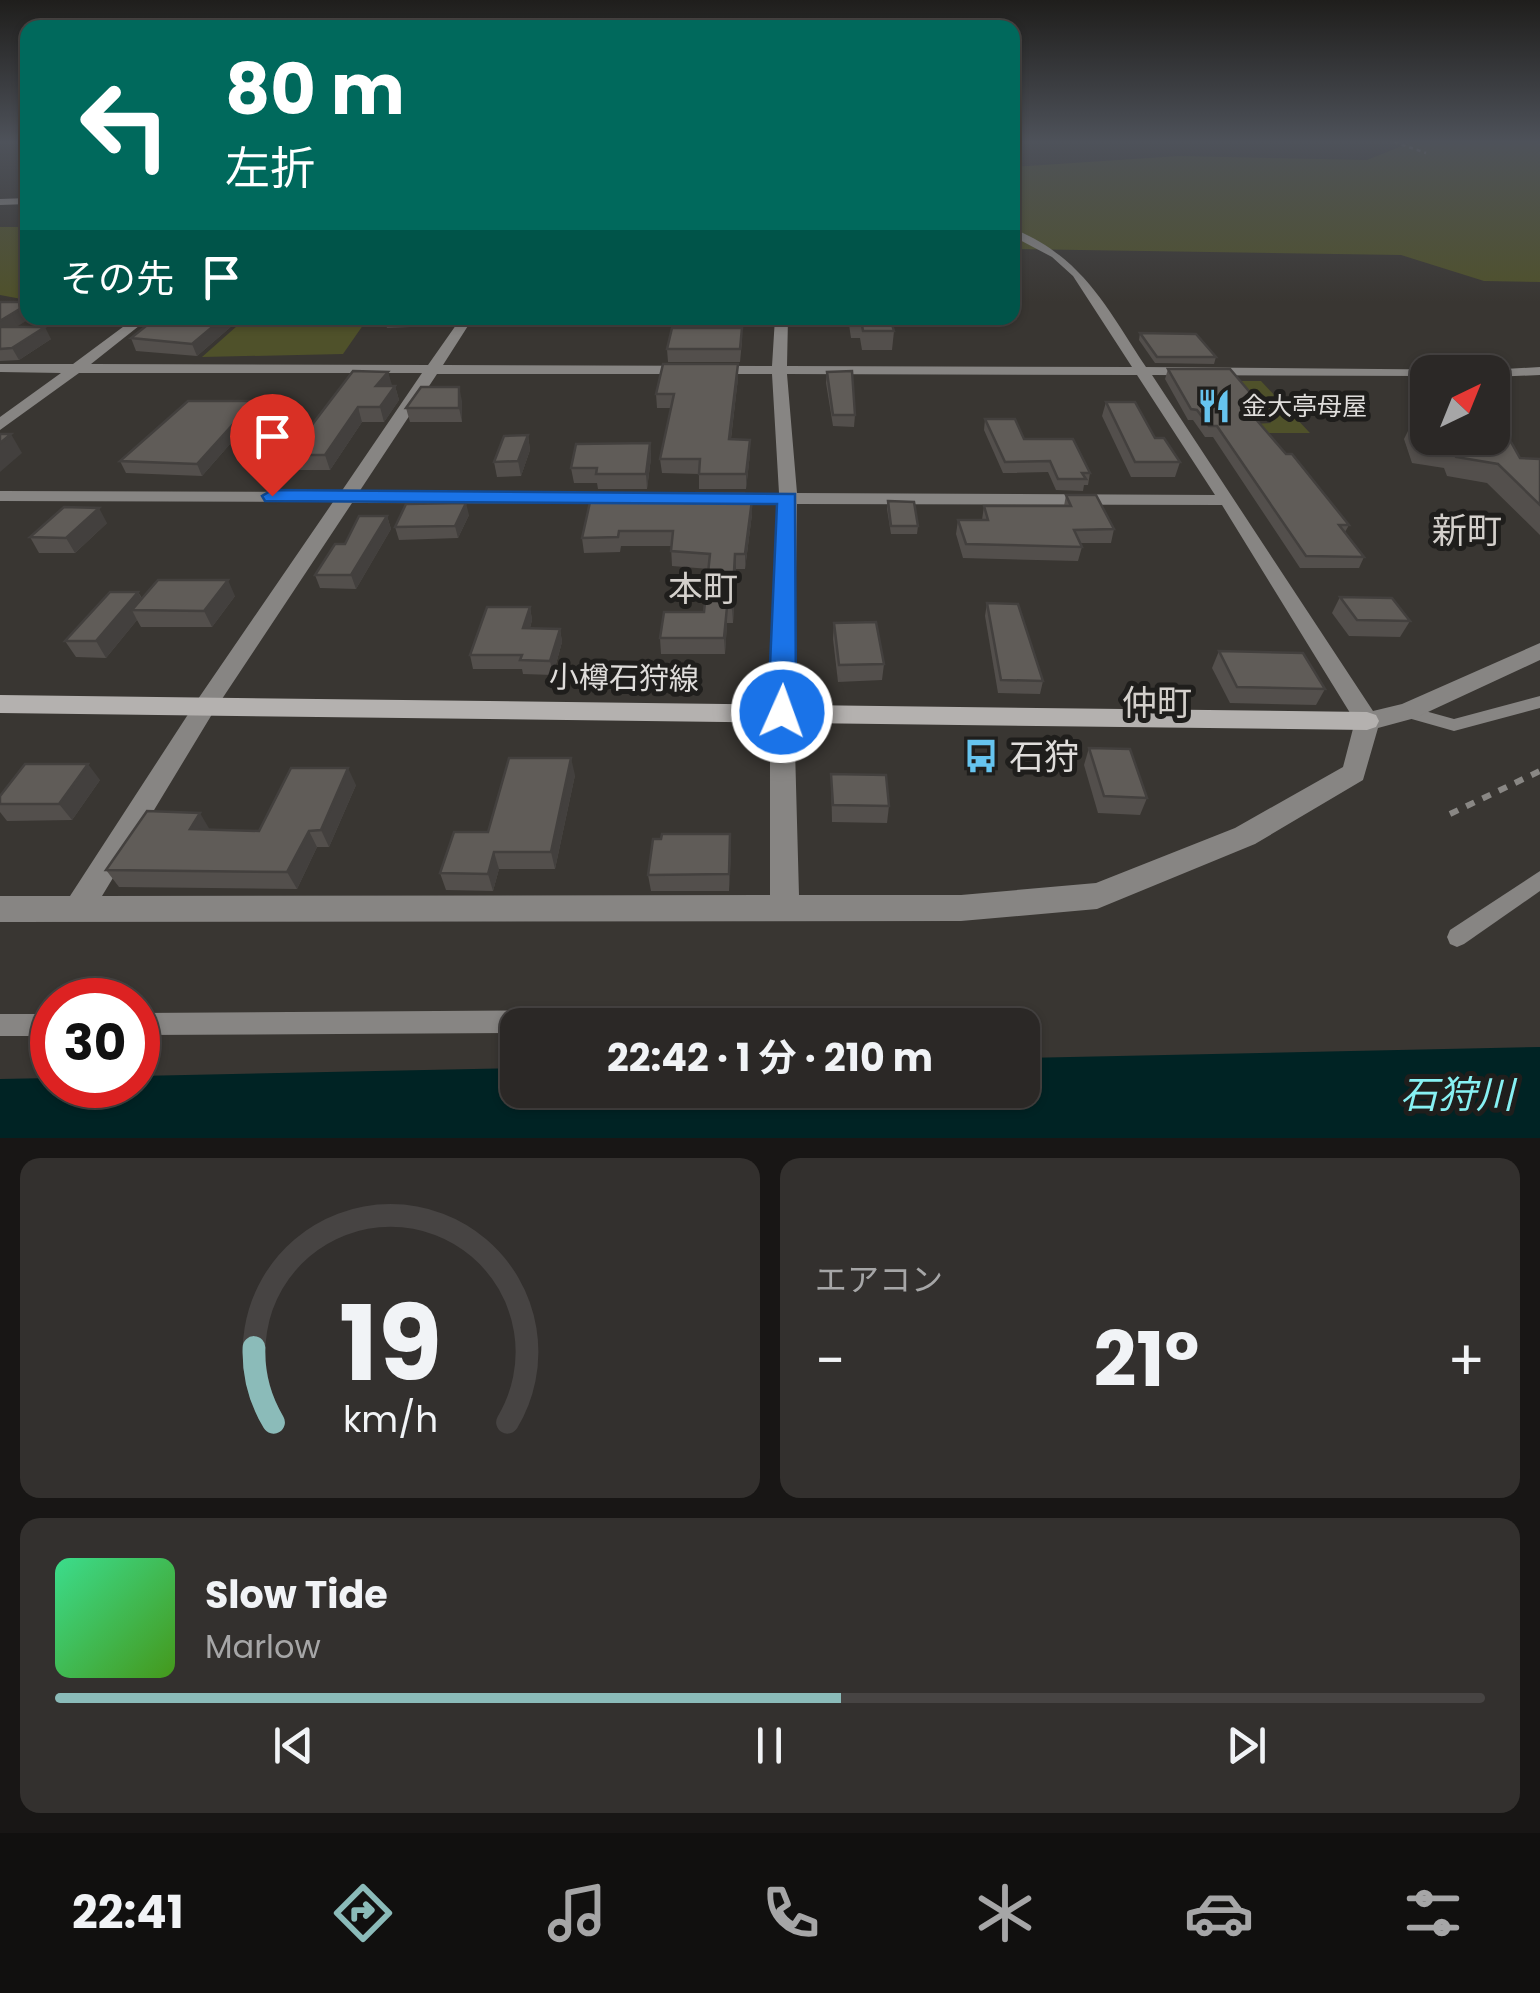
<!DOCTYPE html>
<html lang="ja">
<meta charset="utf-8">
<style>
body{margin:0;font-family:Poppins,"Noto Sans JP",sans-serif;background:#33302e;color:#f1f3f6;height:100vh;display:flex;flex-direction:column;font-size:38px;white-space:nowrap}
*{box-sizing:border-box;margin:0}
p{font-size:32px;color:#a6a6a7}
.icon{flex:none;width:55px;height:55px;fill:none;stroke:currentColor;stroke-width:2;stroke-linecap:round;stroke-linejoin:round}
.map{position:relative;height:1138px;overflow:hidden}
.panel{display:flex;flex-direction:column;gap:20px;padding:20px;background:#181615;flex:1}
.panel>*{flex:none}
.hud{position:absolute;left:20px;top:20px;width:1000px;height:305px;border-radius:20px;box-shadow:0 2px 8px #0004,0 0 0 2px #474443;background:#00695c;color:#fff;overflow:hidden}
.needle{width:65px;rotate:43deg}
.tools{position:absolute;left:1410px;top:355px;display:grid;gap:20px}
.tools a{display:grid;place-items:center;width:100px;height:100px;border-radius:20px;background:#2b2826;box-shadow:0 2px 8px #0004,0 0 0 2px #474443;font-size:50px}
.speed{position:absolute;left:30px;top:978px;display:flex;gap:20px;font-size:50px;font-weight:700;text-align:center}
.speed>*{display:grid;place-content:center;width:130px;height:130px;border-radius:50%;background:#2b2826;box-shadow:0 2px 8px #0004,0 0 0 2px #474443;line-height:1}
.speed .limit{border:15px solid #d22;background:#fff;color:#111}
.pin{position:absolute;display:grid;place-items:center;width:85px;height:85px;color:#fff;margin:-102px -42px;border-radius:50% 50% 50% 0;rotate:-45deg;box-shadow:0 0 10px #0007}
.pin .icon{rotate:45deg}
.me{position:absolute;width:110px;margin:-55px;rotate:2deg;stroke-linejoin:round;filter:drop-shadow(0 0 8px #0008)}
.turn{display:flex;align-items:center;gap:35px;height:210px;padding:0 40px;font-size:45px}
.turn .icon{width:130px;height:130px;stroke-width:2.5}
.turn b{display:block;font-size:70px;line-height:85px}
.then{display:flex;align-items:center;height:95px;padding:0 40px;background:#0003;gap:20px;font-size:38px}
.big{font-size:75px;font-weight:700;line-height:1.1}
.panel .tile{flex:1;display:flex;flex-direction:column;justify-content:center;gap:15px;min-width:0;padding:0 35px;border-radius:20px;background:#33302e}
.panel .dial{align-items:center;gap:0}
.dial svg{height:260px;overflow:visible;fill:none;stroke:#474443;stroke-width:7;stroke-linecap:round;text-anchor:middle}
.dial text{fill:#f1f3f6;stroke:none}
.song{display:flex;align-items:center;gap:30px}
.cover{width:120px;height:120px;border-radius:15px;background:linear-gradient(135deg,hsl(150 70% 55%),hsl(100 70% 35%))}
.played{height:10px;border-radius:5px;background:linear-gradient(90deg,#8bbbb9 55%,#474443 55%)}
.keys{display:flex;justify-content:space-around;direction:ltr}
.heat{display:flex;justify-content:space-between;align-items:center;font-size:55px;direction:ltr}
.panel .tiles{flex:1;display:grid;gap:20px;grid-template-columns:1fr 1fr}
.tile:last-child{grid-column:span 2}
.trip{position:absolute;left:500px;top:1008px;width:540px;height:100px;border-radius:20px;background:#2b2826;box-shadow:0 2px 8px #0004,0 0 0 2px #474443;font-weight:700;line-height:100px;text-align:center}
.tabs{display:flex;height:160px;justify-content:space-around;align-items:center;background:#11100f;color:#a6a6a7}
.tabs .icon{width:70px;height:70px}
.tabs .on{color:#8bbbb9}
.tabs b{font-size:45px;color:#f1f3f6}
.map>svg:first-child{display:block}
.green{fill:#4f512a}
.water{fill:#002324}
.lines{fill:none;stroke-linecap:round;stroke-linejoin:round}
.path-far1{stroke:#898784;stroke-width:2.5;stroke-dasharray:4 4;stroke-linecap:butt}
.path{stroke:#898784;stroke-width:6;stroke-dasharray:9 9;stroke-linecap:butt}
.lane{fill:#878583;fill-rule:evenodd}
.street{fill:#878583;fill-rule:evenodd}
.secondary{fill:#b4b1af;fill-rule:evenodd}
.wall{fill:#534f4c}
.shaded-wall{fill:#43403e}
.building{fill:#605c58;stroke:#43403e;stroke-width:2.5}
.route{fill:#1a73e8;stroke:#114b97;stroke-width:2.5}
.labels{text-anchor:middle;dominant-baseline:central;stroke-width:10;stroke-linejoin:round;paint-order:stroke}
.far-poi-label{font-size:25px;fill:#dfdddb;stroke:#1f1e1c;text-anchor:start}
.street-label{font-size:30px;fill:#dfdddb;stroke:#1f1e1c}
.quarter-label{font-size:35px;fill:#d4d0cc;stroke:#1f1e1c}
.near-poi-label{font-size:35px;fill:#dfdddb;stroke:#1f1e1c;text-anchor:start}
.near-water-label{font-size:38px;font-style:italic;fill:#87f1f3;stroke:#1f1e1c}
</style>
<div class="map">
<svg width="1540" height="1138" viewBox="0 0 1540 1138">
<rect width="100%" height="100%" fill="#393632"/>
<g class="green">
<polygon points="1412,142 1540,142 1540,282 1484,281 1401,255 1013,249 1012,167 1179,156 1367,160"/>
<polygon points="0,227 27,227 27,300 0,295"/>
<polygon points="246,318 368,318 343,354 202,357"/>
<polygon points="1240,381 1261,381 1310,433 1262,433 1254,424 1271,423"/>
</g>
<polygon class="water" points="1540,1047 1540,1138 0,1138 0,1079 52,1078 52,1085 138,1085 138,1076 517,1068 518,1090 1022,1090 1023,1058"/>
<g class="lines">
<polyline class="path-far1" points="1394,142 1426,153"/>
<polyline class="path" points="1450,814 1540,771"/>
<g class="lane">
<polygon points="1540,696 1540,708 1454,731 1401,716 1399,712 1401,708 1407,706 1454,719"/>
<polygon points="1540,871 1540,891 1464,944 1457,947 1450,944 1447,937 1450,930"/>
<polygon points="602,1010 610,1013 613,1021 611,1025 518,1025 518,1033 138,1035 138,1013"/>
<rect x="0" y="1014" width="52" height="22"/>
</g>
<g class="street">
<polygon points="28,198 28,204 0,205 0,199"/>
<path d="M1012 228C1083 257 1106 307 1146 367L1487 370 1540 367V375L1492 377V372H1428V376L1152 375 1373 711 1402 704 1540 643V660L1415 718 1378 728 1363 780 1255 844 1097 909 961 921 0 922V896H70L198 699 333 502 0 501V491L341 492 422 373H79L0 430V417L61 373 0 372V364H73L135 318H149L91 364 428 365 461 318H473L443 365 772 366 775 318H788L787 366 1132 367 1073 276 1052 257 1012 236ZM437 374H772L779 493 359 492ZM787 374 1137 375 1215 495 797 493ZM352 503 779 504 770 712V895L102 896 214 711ZM797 504 1222 505 1355 721 1343 767 1235 828 1096 883 961 895H799L794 712Z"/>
</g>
<polygon class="secondary" points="0,695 1367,712 1376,715 1379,721 1376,727 1367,730 0,713"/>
</g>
<g class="wall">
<polygon points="0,302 16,327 51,339 19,360 0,361"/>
<polygon points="241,318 197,356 136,351 131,338"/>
<polygon points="384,318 448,318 447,321 435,326 387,328"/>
<polygon points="848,318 890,318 894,331 892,350 862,350 860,338 851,338"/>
<polygon points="1140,333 1216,357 1214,364 1155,363 1139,340"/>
<polygon points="742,341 740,362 668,362 667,349"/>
<polygon points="738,364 738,378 731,439 750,454 746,489 699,489 699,474 662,473 660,459 671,408 657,408 656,394"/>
<polygon points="1168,369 1265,410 1261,421 1257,421 1349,525 1345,532 1364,557 1359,568 1300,568 1213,437 1205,437 1193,420 1188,420 1165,379"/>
<polygon points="388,372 391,386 395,386 399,400 384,422 362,422 330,470 295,470 289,455"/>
<polygon points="827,372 855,415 854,427 833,426 826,383"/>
<polygon points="254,401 258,412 202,476 126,473 120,461"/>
<polygon points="462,401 462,422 410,422 406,408"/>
<polygon points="1106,402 1155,438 1180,462 1175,477 1131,477 1102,416"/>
<polygon points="985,419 1090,473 1088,485 1084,485 1083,491 1056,490 1048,472 1003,473 984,430"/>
<polygon points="1413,421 1520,458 1540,459 1540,535 1487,483 1447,476 1444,468 1412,463 1404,439"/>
<polygon points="528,435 530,450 521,476 497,477 494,462"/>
<polygon points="650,443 651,458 647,489 598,489 597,483 574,483 571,468"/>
<polygon points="644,493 644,502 695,503 752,500 752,514 745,569 736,569 733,623 727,623 725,654 661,654 660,638 704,612 709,569 672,566 671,546 621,546 620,552 584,553 582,538"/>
<polygon points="1066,495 1114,529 1111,543 1080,543 1082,547 1078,561 963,558 956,534 958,520 982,520 984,506 1064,506"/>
<polygon points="888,501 918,526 917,534 891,534 887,509"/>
<polygon points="469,515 458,538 399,540 395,527"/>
<polygon points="387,516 391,529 356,589 320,588 315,575"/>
<polygon points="107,523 75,553 39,553 30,537"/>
<polygon points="138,592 142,598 235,596 212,627 141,627 137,620 106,658 76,657 65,641"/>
<polygon points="1340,597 1410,621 1400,637 1349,636 1332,613"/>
<polygon points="987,603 1043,681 1040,694 998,693 985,616"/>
<polygon points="530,607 532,620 530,628 560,629 562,642 553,675 523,674 522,669 473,669 470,655"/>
<polygon points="834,623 884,664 882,680 838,682 833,639"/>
<polygon points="1219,651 1325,689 1316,705 1230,703 1212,668"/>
<polygon points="1089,748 1147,798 1140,815 1098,813 1084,765"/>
<polygon points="831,774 889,806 887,823 832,822"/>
<polygon points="575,775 555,869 499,869 493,891 446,890 440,873 488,832"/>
<polygon points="100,780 72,820 7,821 0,812 0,796"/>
<polygon points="356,785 329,847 317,847 297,889 119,887 106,870 210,829 259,831"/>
<polygon points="731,851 729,891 651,891 648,875"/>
</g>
<g class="shaded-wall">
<polygon points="28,304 28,318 31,318 0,337 0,321"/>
<polygon points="223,318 241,318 197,356 192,344"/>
<polygon points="433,318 448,318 447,321 435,326"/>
<polygon points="45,327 51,339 19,360 12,348"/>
<polygon points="738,364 738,378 729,454 729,439"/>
<polygon points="388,372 392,385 380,400 376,386"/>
<polygon points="395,386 399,400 384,422 380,407"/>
<polygon points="459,387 462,401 462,422 459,408"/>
<polygon points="254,401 258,412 202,476 197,464"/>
<polygon points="358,407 362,422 330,470 325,455"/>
<polygon points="11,434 22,453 0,472 0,443"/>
<polygon points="528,435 530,450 521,476 518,461"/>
<polygon points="750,440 750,454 746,489 746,474"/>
<polygon points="650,443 651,458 647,489 646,474"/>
<polygon points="752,500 752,514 745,569 745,554"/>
<polygon points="466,503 469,515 458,538 455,526"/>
<polygon points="99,508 107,523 75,553 66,538"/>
<polygon points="387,516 391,529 356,589 351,575"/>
<polygon points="735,554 736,569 733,623 732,608"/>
<polygon points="228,580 235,596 212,627 204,611"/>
<polygon points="138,592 147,608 132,610 137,620 106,658 96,641"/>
<polygon points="530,607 532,620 526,642 523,628"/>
<polygon points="727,607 727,623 725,654 724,638"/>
<polygon points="560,629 562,642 553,675 550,661"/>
<polygon points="571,758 575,775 555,869 551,852"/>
<polygon points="88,764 100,780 72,820 59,804"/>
<polygon points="348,768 356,785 329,847 321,830"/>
<polygon points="200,813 210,830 190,829"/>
<polygon points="309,831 317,847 297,889 287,872"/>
<polygon points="730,834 731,851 729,891 729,874"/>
<polygon points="494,852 499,869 493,891 488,874"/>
</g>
<g class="building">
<polygon points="0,302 28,302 28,304 0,321"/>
<polygon points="156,318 223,318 192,344 131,338"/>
<polygon points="852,318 890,318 894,331 863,331 861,319"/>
<polygon points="0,327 45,327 12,348 0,349"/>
<polygon points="672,328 742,328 740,349 667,349"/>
<polygon points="1140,333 1196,334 1216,357 1157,357"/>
<polygon points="663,364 738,364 729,439 750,440 746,474 699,474 700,459 660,459 674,394 656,394"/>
<polygon points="1168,369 1230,369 1265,410 1248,410 1286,454 1292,454 1349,525 1339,525 1364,557 1306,556 1217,426 1209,426 1197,410 1191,409"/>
<polygon points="353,371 388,372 376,386 395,386 380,407 358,407 325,455 289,455"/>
<polygon points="852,371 855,415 833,415 827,372"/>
<polygon points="421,387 459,387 459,408 406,408"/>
<polygon points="188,401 254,401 197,464 120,461"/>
<polygon points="1106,402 1135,402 1155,438 1164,438 1180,462 1135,462"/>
<polygon points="985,419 1015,419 1024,439 1073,439 1090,473 1082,473 1086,479 1058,479 1050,461 1005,462"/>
<polygon points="1413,421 1428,424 1428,438 1492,438 1492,433 1507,435 1520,458 1540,459 1540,505 1498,464 1456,457 1453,450 1422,445"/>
<polygon points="0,434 11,434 0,443"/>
<polygon points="528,435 518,461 494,462 504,436"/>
<polygon points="650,443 646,474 596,474 597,468 571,468 576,444"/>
<polygon points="592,493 644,493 642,502 695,503 696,493 744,493 743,500 752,500 745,554 735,554 732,608 727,607 724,638 660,638 664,612 704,612 710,554 671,551 673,531 619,531 618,537 582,538"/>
<polygon points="1066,495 1096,495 1114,529 1074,530 1082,547 966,544 958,520 988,520 984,506 1071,506"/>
<polygon points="888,501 914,502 918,526 891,526"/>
<polygon points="466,503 455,526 395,527 406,504"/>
<polygon points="64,507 99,508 66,538 30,537"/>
<polygon points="359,516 387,516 351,575 315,575 335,544 345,544"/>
<polygon points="158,580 228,580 204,611 132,610"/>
<polygon points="110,592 138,592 96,641 65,641"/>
<polygon points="1340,597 1392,598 1410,621 1357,620"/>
<polygon points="987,603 1018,604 1043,681 1001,680"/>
<polygon points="487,607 530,607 523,628 560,629 550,661 520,660 522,655 470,655"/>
<polygon points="876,622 884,664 839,665 834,623"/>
<polygon points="1219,651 1303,653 1325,689 1237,687"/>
<polygon points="1089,748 1130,749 1147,798 1104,796"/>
<polygon points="509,758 571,758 551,852 494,852 488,874 440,873 454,832 488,832"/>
<polygon points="25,764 88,764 59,804 0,804 0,796"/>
<polygon points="291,768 348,768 321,830 309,831 287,872 106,870 147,811 200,813 190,829 259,831"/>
<polygon points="831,774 886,775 889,806 833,805"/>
<polygon points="662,834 730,834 729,874 648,875 653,839 661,839"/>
</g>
<linearGradient id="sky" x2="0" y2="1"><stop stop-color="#1f1e1c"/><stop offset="0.47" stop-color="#4e525a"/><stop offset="1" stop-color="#4e525a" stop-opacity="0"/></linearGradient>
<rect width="1540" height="302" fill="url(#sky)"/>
<polygon class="route" points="272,490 795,494 796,712 782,723 768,712 777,504 265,501 262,496"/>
<defs>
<g id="restaurant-bare" transform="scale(2.7)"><path d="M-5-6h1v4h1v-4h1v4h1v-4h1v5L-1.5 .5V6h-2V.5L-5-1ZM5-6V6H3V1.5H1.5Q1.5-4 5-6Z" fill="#66c4ef" stroke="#1f1e1c" stroke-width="2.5" paint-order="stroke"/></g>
<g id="bus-bare" transform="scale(2.7)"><path d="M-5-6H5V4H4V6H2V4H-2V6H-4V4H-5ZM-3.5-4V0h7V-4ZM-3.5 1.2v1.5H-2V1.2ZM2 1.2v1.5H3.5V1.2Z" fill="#66c4ef" stroke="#1f1e1c" stroke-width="2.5" paint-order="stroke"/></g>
</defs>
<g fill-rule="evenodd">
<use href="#restaurant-bare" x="1214" y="406"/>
<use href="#bus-bare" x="981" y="756"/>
</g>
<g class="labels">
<g class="far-poi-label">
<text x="1242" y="406">金大亭母屋</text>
</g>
<g class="street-label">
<text transform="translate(624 678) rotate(1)">小樽石狩線</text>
</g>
<g class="quarter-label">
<text x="1467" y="530">新町</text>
<text x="703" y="588">本町</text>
<text x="1157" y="702">仲町</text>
</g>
<g class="near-poi-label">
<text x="1009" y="756">石狩</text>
</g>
<g class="near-water-label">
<text x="1457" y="1094">石狩川</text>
</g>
</g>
</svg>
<div class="tools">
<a><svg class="needle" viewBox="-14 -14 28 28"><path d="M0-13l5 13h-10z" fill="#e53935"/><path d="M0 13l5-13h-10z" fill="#a6a6a7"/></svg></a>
</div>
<div class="speed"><div class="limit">30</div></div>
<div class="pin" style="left:272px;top:496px;background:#d93025"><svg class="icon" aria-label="arrive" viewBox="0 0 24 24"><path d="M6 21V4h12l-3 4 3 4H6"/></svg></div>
<svg class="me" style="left:782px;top:712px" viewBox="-20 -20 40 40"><circle r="17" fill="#1a73e8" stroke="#fff" stroke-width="3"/><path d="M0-11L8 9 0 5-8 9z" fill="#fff"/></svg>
<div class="trip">22:42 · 1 分 · 210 m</div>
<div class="hud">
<div class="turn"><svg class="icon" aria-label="left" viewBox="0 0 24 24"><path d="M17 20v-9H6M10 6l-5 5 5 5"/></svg><div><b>80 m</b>左折</div></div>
<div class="then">その先<svg class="icon" aria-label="arrive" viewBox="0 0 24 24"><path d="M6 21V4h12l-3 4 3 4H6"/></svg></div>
</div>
</div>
<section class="panel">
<div class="tiles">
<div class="tile dial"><svg viewBox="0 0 100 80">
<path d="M14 69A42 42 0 1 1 86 69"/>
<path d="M14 69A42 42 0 0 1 8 46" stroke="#8bbbb9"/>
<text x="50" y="56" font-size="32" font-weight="700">19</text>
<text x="50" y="72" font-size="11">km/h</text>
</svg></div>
<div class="tile"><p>エアコン</p>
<div class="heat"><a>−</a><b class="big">21°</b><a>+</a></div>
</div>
<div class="tile">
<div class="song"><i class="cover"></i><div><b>Slow Tide</b><p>Marlow</p></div></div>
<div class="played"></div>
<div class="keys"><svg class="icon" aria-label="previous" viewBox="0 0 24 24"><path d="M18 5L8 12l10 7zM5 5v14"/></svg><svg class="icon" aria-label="pause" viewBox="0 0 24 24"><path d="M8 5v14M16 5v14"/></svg><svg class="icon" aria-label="next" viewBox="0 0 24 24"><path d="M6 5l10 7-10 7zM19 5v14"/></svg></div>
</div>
</div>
</section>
<nav class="tabs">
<b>22:41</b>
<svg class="icon on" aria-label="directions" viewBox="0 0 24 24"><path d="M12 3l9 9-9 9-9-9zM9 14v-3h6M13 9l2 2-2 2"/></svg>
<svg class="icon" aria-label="music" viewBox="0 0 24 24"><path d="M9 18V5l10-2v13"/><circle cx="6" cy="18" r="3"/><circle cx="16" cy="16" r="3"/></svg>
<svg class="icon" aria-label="phone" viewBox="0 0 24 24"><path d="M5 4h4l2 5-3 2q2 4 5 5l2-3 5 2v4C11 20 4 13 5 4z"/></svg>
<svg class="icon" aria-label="climate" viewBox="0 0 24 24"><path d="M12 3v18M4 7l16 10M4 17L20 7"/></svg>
<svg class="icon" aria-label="car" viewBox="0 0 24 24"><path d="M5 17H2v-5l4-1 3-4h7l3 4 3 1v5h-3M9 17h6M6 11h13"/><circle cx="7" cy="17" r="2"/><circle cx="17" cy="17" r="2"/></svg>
<svg class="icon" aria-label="filters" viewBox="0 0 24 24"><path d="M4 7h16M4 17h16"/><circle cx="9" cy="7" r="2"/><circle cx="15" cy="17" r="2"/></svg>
</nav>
